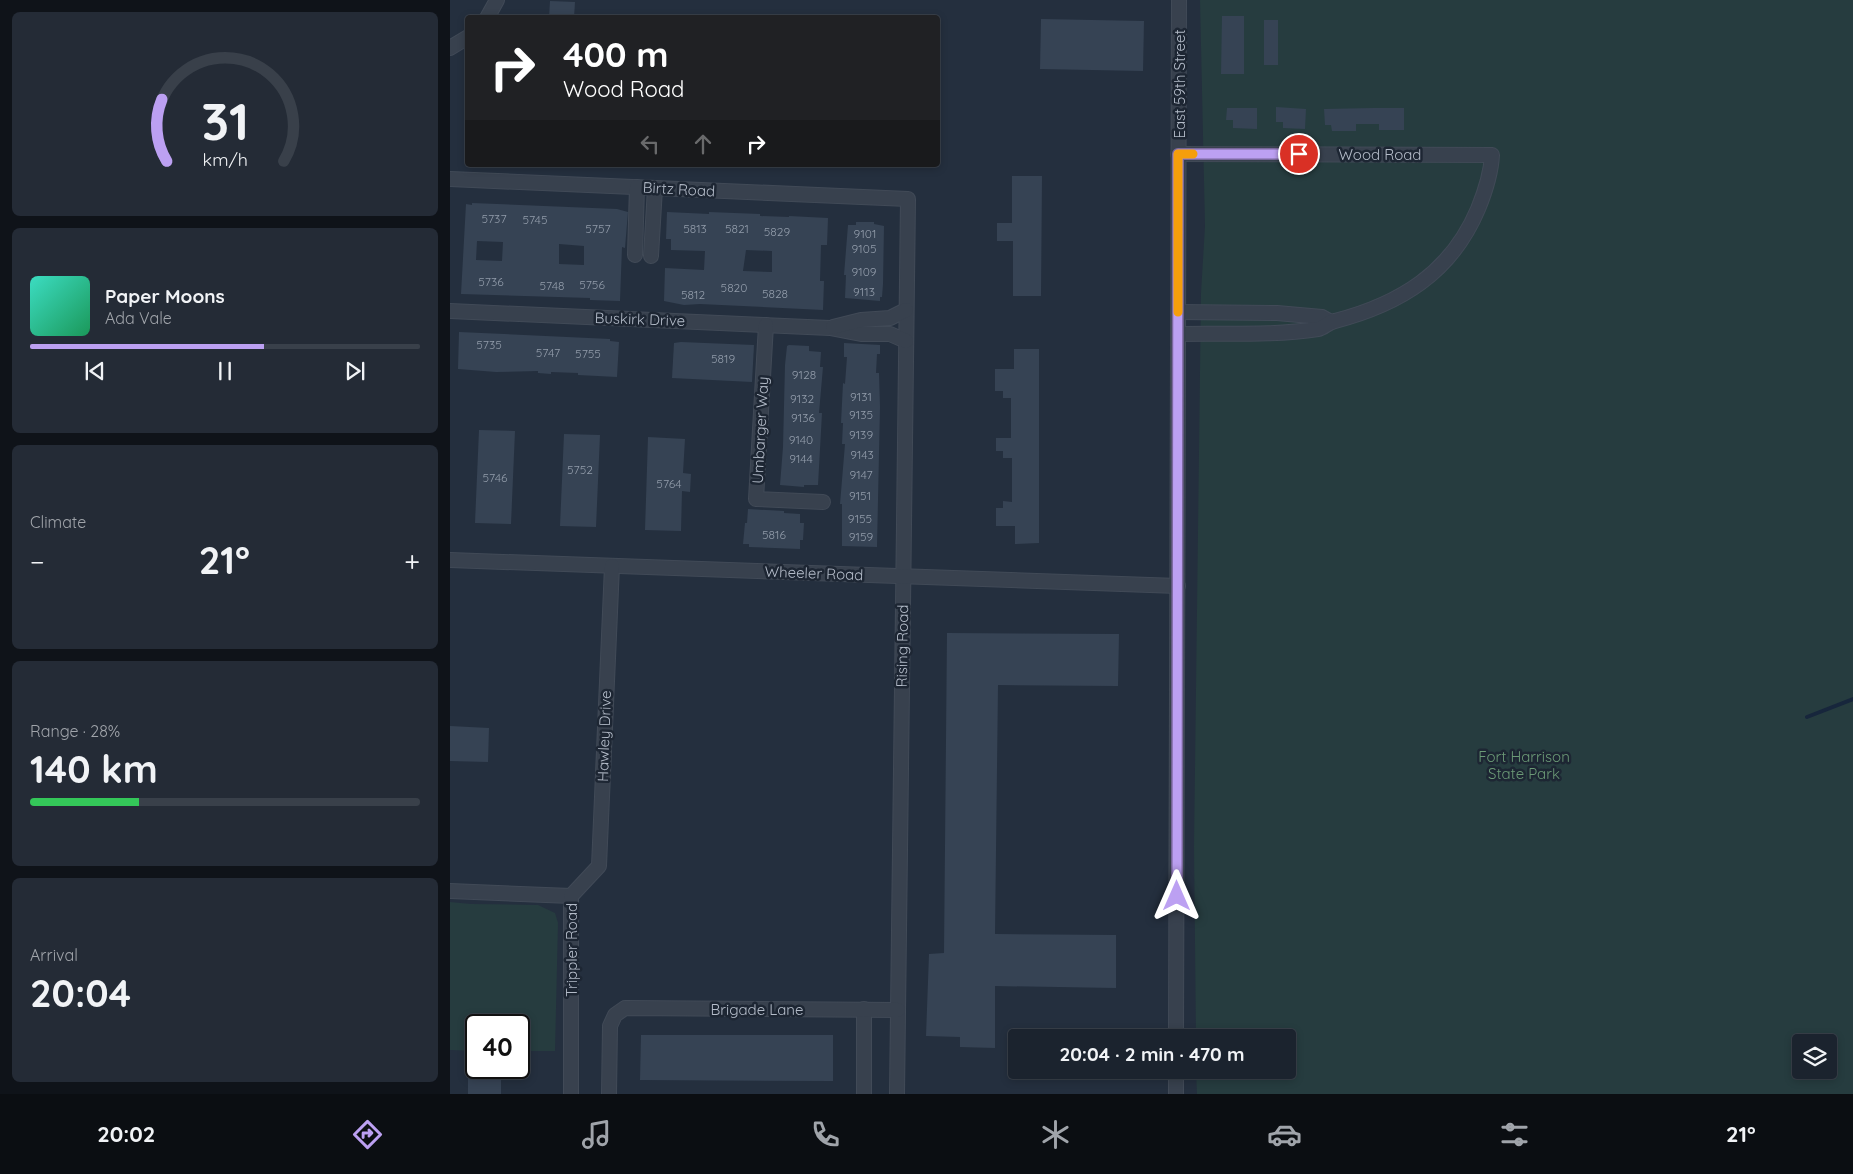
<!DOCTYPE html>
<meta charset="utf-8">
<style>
body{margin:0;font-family:Quicksand,sans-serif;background:#242b36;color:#f1f3f6;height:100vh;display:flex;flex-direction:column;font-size:19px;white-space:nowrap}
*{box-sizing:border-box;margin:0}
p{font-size:16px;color:#a0a4aa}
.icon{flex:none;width:28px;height:28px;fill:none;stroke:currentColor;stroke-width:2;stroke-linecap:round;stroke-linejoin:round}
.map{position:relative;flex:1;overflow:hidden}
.sheet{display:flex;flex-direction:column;gap:12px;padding:12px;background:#0f1319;width:450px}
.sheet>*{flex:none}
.banner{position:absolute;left:15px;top:15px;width:475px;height:152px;border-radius:5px;box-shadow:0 2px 8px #0003,0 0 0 1px #39404a;background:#202124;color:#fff;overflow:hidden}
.fabs{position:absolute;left:1342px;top:1034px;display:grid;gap:10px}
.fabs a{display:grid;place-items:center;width:45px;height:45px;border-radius:5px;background:#1b232e;box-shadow:0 2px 8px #0003,0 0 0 1px #39404a;font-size:25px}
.speed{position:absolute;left:15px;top:1014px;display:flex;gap:10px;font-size:25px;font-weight:700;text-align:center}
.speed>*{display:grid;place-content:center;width:65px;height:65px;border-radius:50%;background:#1b232e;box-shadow:0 2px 8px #0003,0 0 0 1px #39404a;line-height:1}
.speed .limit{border:2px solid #111;border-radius:8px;background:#fff;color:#111}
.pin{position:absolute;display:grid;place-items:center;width:42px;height:42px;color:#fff;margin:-21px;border:2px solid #fff;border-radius:50%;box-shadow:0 1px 5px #0007}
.me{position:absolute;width:55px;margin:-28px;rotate:0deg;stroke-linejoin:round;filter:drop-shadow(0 0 4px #0008)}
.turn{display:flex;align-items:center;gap:18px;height:105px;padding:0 15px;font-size:22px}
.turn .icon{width:65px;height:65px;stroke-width:2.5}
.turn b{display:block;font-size:35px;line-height:42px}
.lanes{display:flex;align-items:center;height:48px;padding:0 15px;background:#0003;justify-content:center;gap:25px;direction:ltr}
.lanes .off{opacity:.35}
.big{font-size:38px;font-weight:700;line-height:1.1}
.sheet .card{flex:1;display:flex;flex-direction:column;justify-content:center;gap:8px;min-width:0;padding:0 18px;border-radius:8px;background:#242b36}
.sheet .dial{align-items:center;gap:0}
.dial svg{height:130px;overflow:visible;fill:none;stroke:#39404a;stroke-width:7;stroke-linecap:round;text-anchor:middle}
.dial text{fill:#f1f3f6;stroke:none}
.song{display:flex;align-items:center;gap:15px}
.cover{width:60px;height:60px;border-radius:8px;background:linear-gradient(135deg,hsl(170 70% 55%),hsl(150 70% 35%))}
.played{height:5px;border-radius:2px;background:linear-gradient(90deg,#bca0f2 60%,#39404a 60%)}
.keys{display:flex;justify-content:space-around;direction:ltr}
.heat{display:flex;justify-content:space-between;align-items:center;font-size:28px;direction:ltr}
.charge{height:8px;border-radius:4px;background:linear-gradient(90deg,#34c759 28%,#39404a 0)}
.trip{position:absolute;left:558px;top:1029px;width:288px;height:50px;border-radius:5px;background:#1b232e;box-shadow:0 2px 8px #0003,0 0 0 1px #39404a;font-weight:700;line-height:50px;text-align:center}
.tabs{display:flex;height:80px;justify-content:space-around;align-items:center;background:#0b0e12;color:#a0a4aa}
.tabs .icon{width:35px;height:35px}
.tabs .active{color:#bca0f2}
.tabs b{font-size:22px;color:#f1f3f6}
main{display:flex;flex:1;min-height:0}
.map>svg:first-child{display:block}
.green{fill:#263c3f;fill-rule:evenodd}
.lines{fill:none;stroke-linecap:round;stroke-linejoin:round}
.stream{stroke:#17263c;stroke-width:4}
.building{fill:#364354;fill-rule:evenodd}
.minor-casing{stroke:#414a57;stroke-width:16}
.minor{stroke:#38414e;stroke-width:14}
.route-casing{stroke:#7a689d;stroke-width:12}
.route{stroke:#bca0f2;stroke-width:9}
.slow{stroke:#f59e0b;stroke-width:9}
.labels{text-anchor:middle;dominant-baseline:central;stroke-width:5;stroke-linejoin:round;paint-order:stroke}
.number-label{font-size:12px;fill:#929caa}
.street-label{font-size:15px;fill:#b4bcc9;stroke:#1d2633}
.park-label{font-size:15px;fill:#6b9a76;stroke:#1d2633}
</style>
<main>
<section class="sheet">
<div class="card dial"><svg viewBox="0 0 100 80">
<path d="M14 69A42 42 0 1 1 86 69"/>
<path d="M14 69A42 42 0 0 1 11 31" stroke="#bca0f2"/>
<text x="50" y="56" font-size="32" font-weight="700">31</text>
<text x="50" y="72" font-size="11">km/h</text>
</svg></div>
<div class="card">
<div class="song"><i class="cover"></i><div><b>Paper Moons</b><p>Ada Vale</p></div></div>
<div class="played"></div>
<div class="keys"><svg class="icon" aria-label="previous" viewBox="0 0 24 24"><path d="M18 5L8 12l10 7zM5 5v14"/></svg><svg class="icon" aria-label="pause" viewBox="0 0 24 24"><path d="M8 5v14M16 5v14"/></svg><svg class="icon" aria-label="next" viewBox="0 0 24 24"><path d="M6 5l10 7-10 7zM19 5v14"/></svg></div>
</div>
<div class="card"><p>Climate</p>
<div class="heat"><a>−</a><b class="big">21°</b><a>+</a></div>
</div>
<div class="card"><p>Range · 28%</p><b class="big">140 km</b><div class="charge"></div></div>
<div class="card"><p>Arrival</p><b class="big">20:04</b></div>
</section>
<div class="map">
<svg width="1403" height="1094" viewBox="0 0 1403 1094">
<rect width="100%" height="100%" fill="#242f3e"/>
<g class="green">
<path d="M750 0H1403V1094H747L746 1070H836V1038H746L744 847 751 293 755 226ZM1351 1042H1379V1070H1351Z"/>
<polygon points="0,902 21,904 88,905 105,913 108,923 105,1051 69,1051 69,1025 26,1025 26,1051 0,1050"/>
</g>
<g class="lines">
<polyline class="stream" points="1357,717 1403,699"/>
</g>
<g class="building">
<polygon points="100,1 125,2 124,18 99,18"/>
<polygon points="772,16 794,16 794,74 771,74"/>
<polygon points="591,19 694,21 693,71 590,69"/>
<rect x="814" y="20" width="14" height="45"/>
<polygon points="826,107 856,109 855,129 833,128 833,122 826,122"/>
<polygon points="777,108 807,108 807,129 783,128 783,120 776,120"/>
<polygon points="923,108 954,108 954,130 929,130 929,124 906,124 906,131 882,131 881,125 875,125 874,109"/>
<polygon points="562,176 592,176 591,296 563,296 563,241 547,241 547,223 562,223"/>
<path d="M22 203 167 209 178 212 175 248 172 247 170 301 140 300V298L11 294 16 204 22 205ZM27 241 53 242 52 261 26 260ZM109 244 134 246V265L109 264Z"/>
<path d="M217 212 259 214V212L310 214V216L339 217V216L378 218 377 245H371L370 281H374L373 310 250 304 234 305 214 301 215 268 254 270 255 251 221 250V239H216ZM296 250 322 251V272L293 271Z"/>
<polygon points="406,222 424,222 424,224 434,226 433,284 432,297 430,297 430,301 395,298 396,275 394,275 398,225 406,225"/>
<polygon points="9,332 160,339 160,341 169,342 167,377 128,375 128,373 101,372 101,374 88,373 88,371 46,372 8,369"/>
<polygon points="231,342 304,345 302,382 222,378 224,343"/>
<polygon points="394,343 430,345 430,354 427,354 426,373 429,373 430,407 427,547 392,546 392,504 390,504 395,444 392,444 393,423 391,423 393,383 395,384 397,357 394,357"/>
<polygon points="339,345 359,346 359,351 371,352 370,367 373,367 369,413 372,413 368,485 354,485 354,487 330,485 333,447 335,365 337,346"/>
<polygon points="564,349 589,349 589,543 565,544 565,526 546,526 546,508 553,508 553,501 562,502 562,458 553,458 553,451 546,451 546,438 561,438 561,398 553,398 553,391 545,391 545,369 564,369"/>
<polygon points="29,430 65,431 61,524 25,523"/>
<polygon points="114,434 150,435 146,527 110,526"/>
<polygon points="198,437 235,439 233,473 241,474 240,492 232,491 231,531 195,530"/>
<polygon points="298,509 334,511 334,513 350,514 350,523 354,523 353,540 350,540 350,549 299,547 299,544 293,544 295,523 297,523"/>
<polygon points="497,633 669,634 668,686 548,685 545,934 666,935 666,988 545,986 545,1048 510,1047 510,1037 476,1036 479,954 494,953"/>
<polygon points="0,726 39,728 38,762 0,761"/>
<polygon points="191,1035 383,1035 383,1081 190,1080"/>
<rect x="18" y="1069" width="33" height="25"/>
</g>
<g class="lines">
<g class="minor-casing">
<g id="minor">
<polyline points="37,18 47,0"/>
<polyline points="0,48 18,37"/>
<polyline points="0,179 458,199 447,1094"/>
<polyline points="185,255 187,187"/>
<polyline points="201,256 205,188"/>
<polyline points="0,311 380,328 411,334 440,334 456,341"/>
<polyline points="728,312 827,313 872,317 881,322"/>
<polyline points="316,325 306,499 373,502"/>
<polyline points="383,327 411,320 440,318 456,310"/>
<path d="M728 334C774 333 822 336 868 329 874 328 878 322 885 321 950 304 1001 273 1028 209 1035 192 1041 174 1042 155L728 154"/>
<polyline points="0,560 728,586"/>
<polyline points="0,891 121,896 121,1094"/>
<polyline points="121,896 149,866 162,566"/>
<polyline points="414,1009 414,1094"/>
<polyline points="726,1038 729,0"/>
<polyline points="159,1094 160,1026 165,1015 175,1008 448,1010"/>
<polyline points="726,1094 726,1070"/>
</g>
</g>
<use href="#minor" class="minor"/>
</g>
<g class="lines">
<g class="route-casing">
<polyline id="route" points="727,896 728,154 849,154"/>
</g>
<use href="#route" class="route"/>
<polyline class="slow" points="728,312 728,154 743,154"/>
</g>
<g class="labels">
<g class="number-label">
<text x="44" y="218">5737</text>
<text x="85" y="219">5745</text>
<text x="148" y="228">5757</text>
<text x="245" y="228">5813</text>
<text x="287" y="228">5821</text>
<text x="327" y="231">5829</text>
<text x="415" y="233">9101</text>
<text x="414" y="248">9105</text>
<text x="414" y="271">9109</text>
<text x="41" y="281">5736</text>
<text x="142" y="284">5756</text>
<text x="102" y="285">5748</text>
<text x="284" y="287">5820</text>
<text x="414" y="291">9113</text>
<text x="325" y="293">5828</text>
<text x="243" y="294">5812</text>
<text x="39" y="344">5735</text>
<text x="98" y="352">5747</text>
<text x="138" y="353">5755</text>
<text x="273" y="358">5819</text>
<text x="354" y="374">9128</text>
<text x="411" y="396">9131</text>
<text x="352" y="398">9132</text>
<text x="411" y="414">9135</text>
<text x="353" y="417">9136</text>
<text x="411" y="434">9139</text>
<text x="351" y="439">9140</text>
<text x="412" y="454">9143</text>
<text x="351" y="458">9144</text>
<text x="130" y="469">5752</text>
<text x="411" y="474">9147</text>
<text x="45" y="477">5746</text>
<text x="219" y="483">5764</text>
<text x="410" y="495">9151</text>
<text x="410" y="518">9155</text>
<text x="324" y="534">5816</text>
<text x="411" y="536">9159</text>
</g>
<g class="street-label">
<text transform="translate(729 84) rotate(-90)">East 59th Street</text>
<text x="930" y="154">Wood Road</text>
<text transform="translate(229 189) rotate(3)">Birtz Road</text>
<text transform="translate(190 319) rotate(2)">Buskirk Drive</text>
<text transform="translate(310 430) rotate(-87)">Umbarger Way</text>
<text transform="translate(364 573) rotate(2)">Wheeler Road</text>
<text transform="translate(452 646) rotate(-89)">Rising Road</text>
<text transform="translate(154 736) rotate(-88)">Hawley Drive</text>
<text transform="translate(121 950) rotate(-90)">Trippler Road</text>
<text x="307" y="1009">Brigade Lane</text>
</g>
<g class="park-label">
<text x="1074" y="756">Fort Harrison<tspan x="1074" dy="17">State Park</tspan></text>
</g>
</g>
</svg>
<div class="fabs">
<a><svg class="icon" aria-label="layers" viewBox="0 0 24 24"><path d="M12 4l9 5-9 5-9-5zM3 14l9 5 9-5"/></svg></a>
</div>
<div class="speed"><div class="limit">40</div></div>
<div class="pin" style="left:849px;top:154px;background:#d93025"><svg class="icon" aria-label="arrive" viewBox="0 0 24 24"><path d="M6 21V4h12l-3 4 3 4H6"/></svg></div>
<svg class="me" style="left:727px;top:896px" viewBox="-20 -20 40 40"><path d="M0-17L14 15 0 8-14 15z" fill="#bca0f2" stroke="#fff" stroke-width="4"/></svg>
<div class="trip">20:04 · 2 min · 470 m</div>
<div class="banner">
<div class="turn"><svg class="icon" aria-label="right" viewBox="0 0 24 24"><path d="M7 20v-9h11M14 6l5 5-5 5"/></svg><div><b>400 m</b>Wood Road</div></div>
<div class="lanes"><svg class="icon off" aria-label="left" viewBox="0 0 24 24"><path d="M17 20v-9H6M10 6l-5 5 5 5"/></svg><svg class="icon off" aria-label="ahead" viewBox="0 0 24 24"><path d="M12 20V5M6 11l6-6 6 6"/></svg><svg class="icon" aria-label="right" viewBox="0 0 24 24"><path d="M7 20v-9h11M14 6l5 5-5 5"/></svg></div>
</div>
</div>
</main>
<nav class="tabs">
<b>20:02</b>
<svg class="icon active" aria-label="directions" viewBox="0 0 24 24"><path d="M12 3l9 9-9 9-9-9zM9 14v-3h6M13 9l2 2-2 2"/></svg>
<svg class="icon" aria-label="music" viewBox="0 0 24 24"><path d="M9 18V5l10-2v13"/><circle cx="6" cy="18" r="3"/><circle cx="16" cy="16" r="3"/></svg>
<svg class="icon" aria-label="phone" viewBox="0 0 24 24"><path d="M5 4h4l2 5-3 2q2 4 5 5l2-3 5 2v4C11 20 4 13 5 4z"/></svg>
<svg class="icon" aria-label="climate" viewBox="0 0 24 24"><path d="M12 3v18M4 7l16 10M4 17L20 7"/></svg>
<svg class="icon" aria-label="car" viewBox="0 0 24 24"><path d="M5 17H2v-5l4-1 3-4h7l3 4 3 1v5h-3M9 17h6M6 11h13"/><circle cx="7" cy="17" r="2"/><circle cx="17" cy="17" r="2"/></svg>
<svg class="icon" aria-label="filters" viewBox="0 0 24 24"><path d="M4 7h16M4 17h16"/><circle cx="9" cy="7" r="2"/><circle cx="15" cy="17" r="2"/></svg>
<b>21°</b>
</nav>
